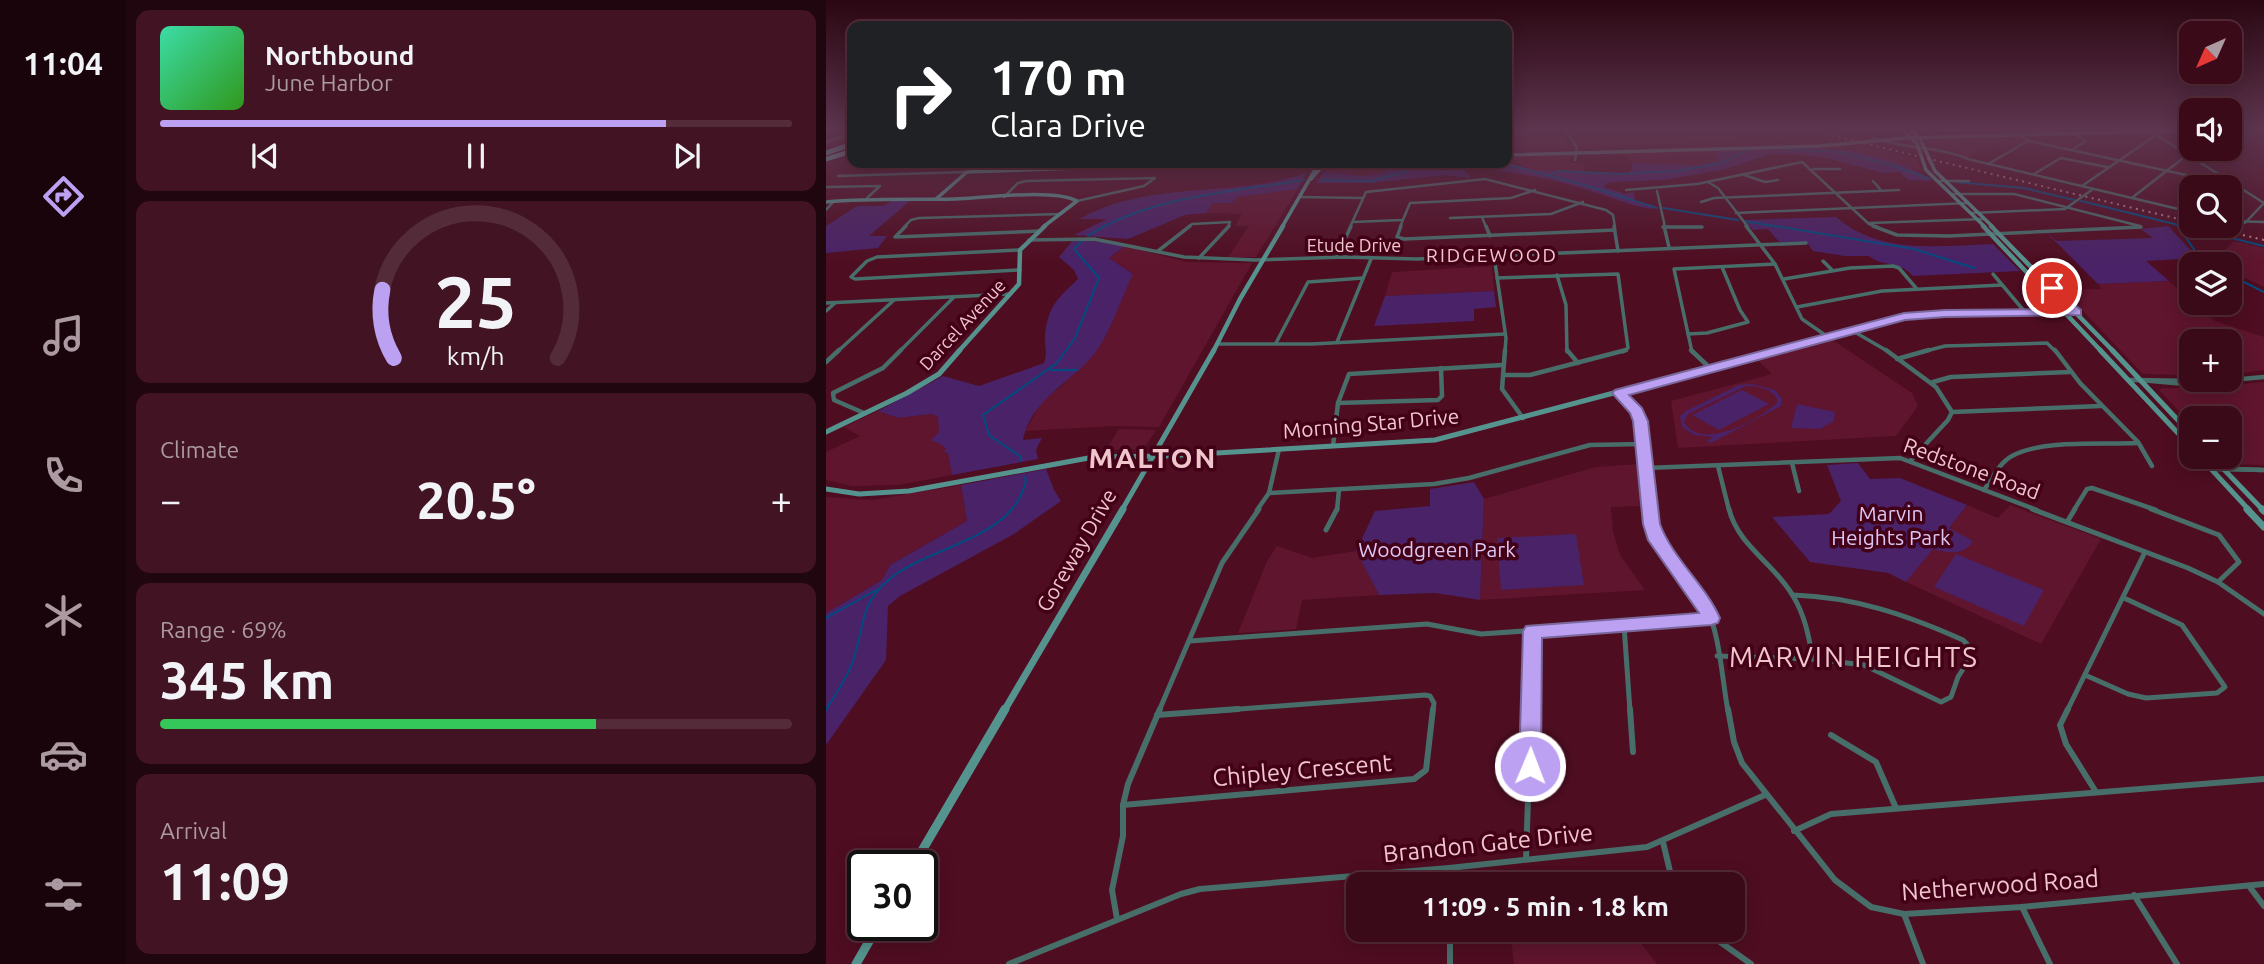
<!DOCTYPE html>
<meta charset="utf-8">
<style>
body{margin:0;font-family:Ubuntu,sans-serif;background:#421322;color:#f1f3f6;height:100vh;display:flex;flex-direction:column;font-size:26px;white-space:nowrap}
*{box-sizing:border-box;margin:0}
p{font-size:23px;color:#ac9aa2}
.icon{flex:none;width:38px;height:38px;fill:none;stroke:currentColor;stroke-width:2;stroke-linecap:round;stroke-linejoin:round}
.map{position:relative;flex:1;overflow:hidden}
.sheet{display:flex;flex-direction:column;gap:10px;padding:10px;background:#20060e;width:700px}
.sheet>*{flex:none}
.hud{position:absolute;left:21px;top:21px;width:665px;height:147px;border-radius:14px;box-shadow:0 4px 18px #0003,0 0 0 2px #542b38;background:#202124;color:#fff;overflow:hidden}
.needle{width:46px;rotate:225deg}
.fabs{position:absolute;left:1353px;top:21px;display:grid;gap:14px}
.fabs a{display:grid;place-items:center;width:63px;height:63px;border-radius:14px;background:#3b0a19;box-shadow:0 4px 18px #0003,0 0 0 2px #542b38;font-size:35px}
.speed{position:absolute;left:21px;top:850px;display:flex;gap:14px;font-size:35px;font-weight:700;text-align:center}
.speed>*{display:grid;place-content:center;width:91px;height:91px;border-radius:50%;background:#3b0a19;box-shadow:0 4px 18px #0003,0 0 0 2px #542b38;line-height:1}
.speed .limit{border:4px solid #111;border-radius:10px;background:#fff;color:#111}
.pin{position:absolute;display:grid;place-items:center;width:60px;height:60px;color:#fff;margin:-30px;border:4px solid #fff;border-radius:50%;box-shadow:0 2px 7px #0007}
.me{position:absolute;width:77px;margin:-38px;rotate:1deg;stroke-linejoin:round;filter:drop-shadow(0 0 5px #0008)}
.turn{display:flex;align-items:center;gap:24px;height:147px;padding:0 28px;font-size:32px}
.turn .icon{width:91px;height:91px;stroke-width:2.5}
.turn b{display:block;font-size:49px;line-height:60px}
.big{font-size:52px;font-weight:700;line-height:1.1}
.sheet .widget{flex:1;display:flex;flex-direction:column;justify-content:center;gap:10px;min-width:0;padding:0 24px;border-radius:14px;background:#421322}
.sheet .dial{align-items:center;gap:0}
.dial svg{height:182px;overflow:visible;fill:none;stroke:#542b38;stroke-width:7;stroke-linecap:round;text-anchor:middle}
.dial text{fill:#f1f3f6;stroke:none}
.song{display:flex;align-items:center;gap:21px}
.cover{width:84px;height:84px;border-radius:10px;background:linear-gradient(135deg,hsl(160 70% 55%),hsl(110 70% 35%))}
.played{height:7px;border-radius:4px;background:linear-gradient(90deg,#bca0f2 80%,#542b38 80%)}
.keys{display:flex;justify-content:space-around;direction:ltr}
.heat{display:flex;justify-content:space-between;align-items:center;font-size:38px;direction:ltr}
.charge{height:10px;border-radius:5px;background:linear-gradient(90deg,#34c759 69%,#542b38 0)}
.trip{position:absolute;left:520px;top:872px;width:399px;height:70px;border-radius:14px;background:#3b0a19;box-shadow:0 4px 18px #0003,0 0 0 2px #542b38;font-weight:700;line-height:70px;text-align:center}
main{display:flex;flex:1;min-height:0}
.menu{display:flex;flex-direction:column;width:126px;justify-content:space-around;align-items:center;background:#18040a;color:#ac9aa2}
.menu .icon{width:49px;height:49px}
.menu .selected{color:#bca0f2}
.menu b{font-size:32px;color:#f1f3f6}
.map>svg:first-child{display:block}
.built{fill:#5f152d}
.green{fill:#492267;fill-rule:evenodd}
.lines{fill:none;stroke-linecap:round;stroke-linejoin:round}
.stream{stroke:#004c80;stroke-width:2}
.street-far4{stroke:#486e6a;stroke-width:2.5}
.street-far3{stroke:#486e6a;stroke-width:3.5}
.street-far2{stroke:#486e6a;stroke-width:4.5}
.street-far1{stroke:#486e6a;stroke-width:5}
.street{stroke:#486e6a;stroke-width:6}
.secondary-far4{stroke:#55948e;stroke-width:3.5}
.secondary-far3{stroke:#55948e;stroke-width:4.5}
.secondary-far2{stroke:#55948e;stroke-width:5}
.secondary-far1{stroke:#55948e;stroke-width:7}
.secondary{stroke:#55948e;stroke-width:9}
.highway{stroke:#64ccc2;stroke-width:4.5}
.rail{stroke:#b7848f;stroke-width:2;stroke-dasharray:2 4.5;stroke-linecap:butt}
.route{fill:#bca0f2;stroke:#7a689d;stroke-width:2}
.labels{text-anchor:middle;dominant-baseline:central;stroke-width:7;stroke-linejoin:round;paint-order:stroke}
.far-street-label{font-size:18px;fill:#f0c6cc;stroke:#430118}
.far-neighbourhood-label{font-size:19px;letter-spacing:2px;fill:#f0c6cc;stroke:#430118}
.street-label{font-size:21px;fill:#f0c6cc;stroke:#430118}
.park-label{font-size:21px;fill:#dcc6f3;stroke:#430118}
.near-street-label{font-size:24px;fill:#f0c6cc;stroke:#430118}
.district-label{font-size:28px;font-weight:bold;letter-spacing:2px;fill:#f0c6cc;stroke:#430118}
.near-neighbourhood-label{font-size:28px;letter-spacing:2px;fill:#f0c6cc;stroke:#430118}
</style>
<main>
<nav class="menu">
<b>11:04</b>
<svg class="icon selected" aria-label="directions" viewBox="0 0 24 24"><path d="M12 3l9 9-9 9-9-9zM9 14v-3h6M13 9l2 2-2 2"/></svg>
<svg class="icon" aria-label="music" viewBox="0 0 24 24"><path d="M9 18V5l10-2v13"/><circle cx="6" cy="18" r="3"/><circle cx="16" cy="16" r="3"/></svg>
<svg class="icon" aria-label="phone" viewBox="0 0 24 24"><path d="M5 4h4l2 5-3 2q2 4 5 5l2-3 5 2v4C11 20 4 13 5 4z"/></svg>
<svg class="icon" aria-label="climate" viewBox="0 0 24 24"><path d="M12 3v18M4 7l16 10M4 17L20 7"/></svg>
<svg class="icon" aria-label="car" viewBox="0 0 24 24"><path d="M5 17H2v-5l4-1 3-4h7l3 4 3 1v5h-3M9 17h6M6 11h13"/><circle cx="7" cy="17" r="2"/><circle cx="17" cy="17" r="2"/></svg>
<svg class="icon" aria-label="filters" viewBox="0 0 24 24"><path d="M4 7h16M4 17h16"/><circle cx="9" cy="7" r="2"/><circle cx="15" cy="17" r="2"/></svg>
</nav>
<section class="sheet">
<div class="widget">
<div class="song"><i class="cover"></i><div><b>Northbound</b><p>June Harbor</p></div></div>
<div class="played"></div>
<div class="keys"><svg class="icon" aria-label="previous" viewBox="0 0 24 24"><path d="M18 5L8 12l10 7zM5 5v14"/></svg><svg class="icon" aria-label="pause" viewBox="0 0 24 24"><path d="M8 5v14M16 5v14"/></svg><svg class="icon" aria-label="next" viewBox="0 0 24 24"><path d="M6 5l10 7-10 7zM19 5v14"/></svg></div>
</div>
<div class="widget dial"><svg viewBox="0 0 100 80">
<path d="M14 69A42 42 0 1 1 86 69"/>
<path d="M14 69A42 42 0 0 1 9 39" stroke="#bca0f2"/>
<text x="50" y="56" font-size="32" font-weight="700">25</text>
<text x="50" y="72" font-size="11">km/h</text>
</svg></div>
<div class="widget"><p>Climate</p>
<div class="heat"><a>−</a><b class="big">20.5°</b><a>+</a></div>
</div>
<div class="widget"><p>Range · 69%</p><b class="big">345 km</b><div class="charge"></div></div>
<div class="widget"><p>Arrival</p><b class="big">11:09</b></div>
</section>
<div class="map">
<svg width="1438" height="964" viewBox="0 0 1438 964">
<rect width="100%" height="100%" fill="#4f0d21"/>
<g class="built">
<polygon points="681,128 733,128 743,148 681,152"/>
<polygon points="742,128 901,128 911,141 758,148 751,147"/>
<polygon points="1091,128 1310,128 1163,132 1100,132"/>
<polygon points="1192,137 1198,141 1185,148 1166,144 1141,158 1130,152 1105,148 1102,141 1109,139"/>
<polygon points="1034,145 1090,158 1096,171 1019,150 996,148"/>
<polygon points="889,149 893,161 870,165 806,163 800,152"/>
<polygon points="748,155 741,161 760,166 758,171 705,170 692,163 681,162 681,157"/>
<polygon points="507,163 569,163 569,167 553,174 535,176 498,172"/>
<polygon points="472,189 430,257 402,257 423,226 409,226 416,214 380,213 387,203 406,203 411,197"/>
<polygon points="1408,241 1438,248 1438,287 1409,273 1404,269 1404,264 1395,264 1386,256 1396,253"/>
<polygon points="299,246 361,262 426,263 333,427 289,426 199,431 216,401 238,384 307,274 283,258"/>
<polygon points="666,266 668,291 559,296 566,272"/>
<polygon points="1343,281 1389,321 1438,337 1438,370 1404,375 1404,341 1365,341 1365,375 1317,374 1237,290 1276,289 1272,284"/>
<polygon points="1002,337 1086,393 1092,406 1070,436 852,448 845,401 946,374 928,357"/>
<polygon points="1438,382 1438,465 1402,464 1395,457 1404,457 1404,418 1365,418 1365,424 1333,390 1336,388 1373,388"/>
<polygon points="52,411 72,418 106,414 112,417 116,445 122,452 126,475 73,485 26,486 0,480 0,452 34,436 18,427"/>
<polygon points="293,429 330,430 318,449 280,450"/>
<polygon points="812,464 815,506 785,507 787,532 794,555 819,590 654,600 658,499 770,467"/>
<polygon points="135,485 141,521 64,565 56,580 0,613 0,497 46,500"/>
<polygon points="1141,505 1172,518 1184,505 1275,539 1215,644 1080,582"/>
<polygon points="451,546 486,558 530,551 553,595 476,600 470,629 412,633 441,561"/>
<polygon points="684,929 804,929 831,964 688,964"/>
</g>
<g class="green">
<path d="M994 147C1003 151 1012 149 1022 151 1049 155 1084 163 1105 181L1083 180 1073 172 1058 173 1001 158 966 154H944L900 169 838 180 784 182 777 187 800 194 808 192 809 202 827 205 828 209C807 207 791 199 771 193 734 180 677 168 638 169L645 178 618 175 545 183H490L498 172 535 176 553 174 569 167V163H587L588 169 631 166V163C656 163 682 159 705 170L803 173 806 169V163L870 165 892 161 889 149Z"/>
<path d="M480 173 472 189 411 197 406 203H387L380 213 359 215 302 239 248 235 281 219H253C324 179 405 199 480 173Z"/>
<polygon points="69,199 85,200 43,236 61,236 52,248 0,253 0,226 31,206 57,206"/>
<path d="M1010 217C1054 255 1113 246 1167 244L1194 271 1087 276C1071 259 1057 268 1043 256H1019L987 251 981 243H954L942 229 927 230 917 220Z"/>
<polygon points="1342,226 1372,258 1320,261 1343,281 1272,284 1220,232 1231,241 1327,238 1315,229"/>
<path d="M248 239 278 242 299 246 283 258 307 274C296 297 284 333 269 353 245 383 205 399 197 440L216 438 210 450 212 459 126 475 122 453 118 452 120 449 116 445 105 440 113 432 112 417 106 414 72 418 52 411 117 376 153 386 218 363C222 354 218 345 219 335 222 306 232 298 252 279L248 270 233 257Z"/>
<polygon points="668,291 670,307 648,309 648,321 548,326 559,296"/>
<path d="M926 384 949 390 956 399 955 406 885 443 881 441 887 437 868 435 856 427 854 416 860 411 913 385ZM920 386C932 386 945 388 951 399V403C933 420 875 452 858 422L862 414Z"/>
<polygon points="916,390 943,404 893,430 866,415"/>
<polygon points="971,404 1009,412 1008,421 994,429 965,428"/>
<path d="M1032 463 1044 479 1074 478 1141 505 1123 528 1147 541C1139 556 1121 553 1107 549L1080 582 1062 573 984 562 946 517 1003 514 1015 501 1001 465Z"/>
<polygon points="220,469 228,490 235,501 188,534 74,596 62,606 60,660 0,745 0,613 56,580 64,565 141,521 135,485"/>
<polygon points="648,482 658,499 654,600 609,593 553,595 530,551 549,511 604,506 604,489"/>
<polygon points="750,534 758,585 675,590 671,538"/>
<polygon points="1130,554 1218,590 1198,626 1108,587"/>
</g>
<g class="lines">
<g class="stream">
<polyline points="959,149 1013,152 1065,165 1104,179"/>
<polyline points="675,163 759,185 831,208"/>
<polyline points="723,176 732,171 793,174 852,171 896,163 921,150"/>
<polyline points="496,180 545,181 579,172 583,163"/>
<polyline points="1130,182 1198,188 1248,200"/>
<polyline points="1255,201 1438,246"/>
<polyline points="837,208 912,220"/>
<polyline points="918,221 1088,249 1148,268"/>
<polyline points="1351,225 1372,255 1384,264"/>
<path d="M262 236C323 196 407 192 478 180"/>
<polyline points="1404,275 1438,292"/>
<polyline points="225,370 251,370"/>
<polyline points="195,461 195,457 163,435 157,415 231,363 249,338 273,278 248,249 256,241"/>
<polyline points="0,618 50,590"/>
<path d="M0 710C9 694 23 676 28 658 40 620 33 601 70 574 111 545 189 537 200 480L198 477"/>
</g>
<g class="street-far4">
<polyline points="738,128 751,148 749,160"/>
<polyline points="1321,129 1438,203"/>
<polyline points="0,130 9,128"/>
<polyline points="1246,132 1260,141 1246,150"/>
<polyline points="1191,134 1203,141 1411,186"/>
<path d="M1047 138C1078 149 1112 146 1142 159L1365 212"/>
<polyline points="0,142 26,134"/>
<polyline points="1162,164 1202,141"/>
<polyline points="987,169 1014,169"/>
<polyline points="1208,174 1235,158 1281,167"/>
<polyline points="918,175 939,182 952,180"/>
<polyline points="12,176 141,172"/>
<polyline points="1047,181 1054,189"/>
<polyline points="1111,181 1143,181"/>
<polyline points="882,182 892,188 922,227"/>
<polyline points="1256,186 1330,135"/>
<polyline points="0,187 54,186 41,198"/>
<polyline points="800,190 871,184 976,162 1043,224 1052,227"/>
<polyline points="831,191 839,227"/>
<polyline points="1127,194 1188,194 1314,226"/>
<polyline points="178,197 192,183 200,181 329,178 318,186 251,201"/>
<polyline points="475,197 537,198"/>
<polyline points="1307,197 1361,155"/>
<polyline points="875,202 888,198 1073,190"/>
<polyline points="0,210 8,201"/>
<polyline points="910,213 1143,203"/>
<polyline points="1145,213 1239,209 1267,189"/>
<polyline points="656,217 660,227"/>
<polyline points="624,218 725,214 757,202"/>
<polyline points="1404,221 1438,222"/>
<polyline points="527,222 575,220"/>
<polyline points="1043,223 1158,219"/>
<polyline points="1419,223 1438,203"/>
<polyline points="78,227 85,220 93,218 235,214"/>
<polyline points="362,227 366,224 404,222 402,227"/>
<polyline points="524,227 540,192 659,179 780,210 787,215 789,227"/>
<polyline points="574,227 584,203 685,198 709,190"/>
<polyline points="837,227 876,227"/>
<polyline points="1305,227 1315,227"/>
</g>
<g class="street-far3">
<polyline points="80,226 69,237 214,231"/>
<polyline points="575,226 571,237 578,239 789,230"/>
<polyline points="660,226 664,236"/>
<polyline points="788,226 792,251"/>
<polyline points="838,226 843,247"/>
<polyline points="920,226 949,264 976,319 1002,337"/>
<polyline points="1047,226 1071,235 1123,236 1315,227"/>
<polyline points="837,227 876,227"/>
<polyline points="203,240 268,239 358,257 429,260 518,257 591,259 980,243"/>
<polyline points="194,250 51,257 41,261 25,277 29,279 194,270"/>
<polyline points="332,251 364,226"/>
<polyline points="668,256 680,338 679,352"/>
<polyline points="511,257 525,226"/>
<polyline points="373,258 403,226"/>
<polyline points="997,261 1006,270"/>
<polyline points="1167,274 1199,312"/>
<polyline points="731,275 740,305 741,352"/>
<polyline points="671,278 792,274 802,348 797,352"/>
<polyline points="958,279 1024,268 1067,266 1073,268 1090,288"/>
<polyline points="0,303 184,294"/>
<polyline points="971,307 1056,291 1176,285"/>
<polyline points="0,311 9,303"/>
<polyline points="1027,331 1063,352"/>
<polyline points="862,334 881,333 922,322 914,310 896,267"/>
<polyline points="511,342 545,259"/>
<polyline points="450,343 482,282 537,278"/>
<polyline points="392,344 486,344 679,334"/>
<polyline points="11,352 68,300"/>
<polyline points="73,352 128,297"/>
<polyline points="866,352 848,269 949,264"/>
<polyline points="1096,352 1119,346 1221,343 1230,352"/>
</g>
<g class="street-far2">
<polyline points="679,350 676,389 697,418"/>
<polyline points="741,350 752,363"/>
<polyline points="865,350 885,369"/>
<polyline points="1060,350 1110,387 1126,412 1122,420 1085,460"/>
<polyline points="1229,350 1254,383 1312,442 1326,466"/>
<polyline points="1071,359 1103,350"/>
<polyline points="0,362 13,350"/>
<polyline points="677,375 704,375 800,350"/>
<polyline points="1304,380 1371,381"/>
<polyline points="1314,380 1359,384 1438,377"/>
<polyline points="1107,382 1125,377 1244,372"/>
<polyline points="793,393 811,411 814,421 824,510"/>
<polyline points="512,403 612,400 616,396 615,368"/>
<polyline points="1126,412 1275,406"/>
<polyline points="38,413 8,400 7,393 57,368 75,350"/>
<polyline points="507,446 512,403 523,374 677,365"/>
<polyline points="966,463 973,491"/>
<polyline points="892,466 903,510"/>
<polyline points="820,468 1074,458 1211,510"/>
<polyline points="1385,469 1437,470"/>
<polyline points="1410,469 1437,470"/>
<path d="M1158 490C1166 479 1173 463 1186 456 1217 439 1276 445 1311 443"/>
<polyline points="443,493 608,484 643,478 764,445 816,444"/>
<polyline points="431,510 443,493 453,449"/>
<polyline points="511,510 513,490"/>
<polyline points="1248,510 1261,489 1266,488 1330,510"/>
</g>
<g class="street-far1">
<path d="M823 509C828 550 861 571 879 605 894 632 896 680 902 711"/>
<path d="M903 509C912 546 949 564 967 596 979 615 983 638 987 659"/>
<polyline points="1206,509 1362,568 1392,582 1438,614"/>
<polyline points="1325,509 1393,535 1413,562 1392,582"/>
<polyline points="1241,522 1249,509"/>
<polyline points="500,530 511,509"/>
<polyline points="798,625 804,711"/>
<polyline points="364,641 601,624 655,634 885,618"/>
<path d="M891 656 987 659 1038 665 1115 702 1125 697 1132 677 1146 655 1144 647 1137 640C1081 615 1029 597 967 595"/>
<polyline points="1259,675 1302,694 1320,698 1391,693 1399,687 1356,625 1298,598"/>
<polyline points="333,711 396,563 433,509"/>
<polyline points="388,711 599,695 604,696 608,703 607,711"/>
<polyline points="705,711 707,631"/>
<polyline points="1241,711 1319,552"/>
</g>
<g class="street">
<polyline points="804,709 807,752"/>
<polyline points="902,709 908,742 916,763 1009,880 1045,907 1078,914 1196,907 1438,884"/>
<polyline points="1242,709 1234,725 1240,744 1270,792"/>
<polyline points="331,715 412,709"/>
<polyline points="1005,735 1050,762 1070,808"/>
<polyline points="297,805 588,779 600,770 607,709"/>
<polyline points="968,831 1005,814 1438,779"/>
<polyline points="837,842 847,884"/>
<polyline points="700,859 705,709"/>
<polyline points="623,868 623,884"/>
<polyline points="1423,886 1438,906"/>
<polyline points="1308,895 1351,964"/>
<polyline points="1196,907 1224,964"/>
<polyline points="1078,914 1097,964"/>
<polyline points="291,919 286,890 297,836 297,805 302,784 334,709"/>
<polyline points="624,929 624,964"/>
<polyline points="876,929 925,964"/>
<polyline points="183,964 355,894 374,889 623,868 821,847 939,795"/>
</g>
<g class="secondary-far4">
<polyline points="1075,128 1091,144 1100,170 1159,227"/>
<polyline points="1083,128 1095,141 1109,171 1167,227"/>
<polyline points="1404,128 1411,128"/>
<polyline points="681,155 994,146 1081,138 1365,130"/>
<polyline points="380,163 446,163"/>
<polyline points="485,179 499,163"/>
<polyline points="110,199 141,172 254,168 281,163"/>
<path d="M0 202C43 198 86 200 129 199 158 198 228 188 251 201L217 227"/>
<polyline points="456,227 493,163"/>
</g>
<g class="secondary-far3">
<polyline points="1157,226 1276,352"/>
<polyline points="1165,226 1288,352"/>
<polyline points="132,352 193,284 194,250 219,226"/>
<polyline points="387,352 414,299 457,226"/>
<polyline points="944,352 1078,317 1119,313 1250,313"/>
</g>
<g class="secondary-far2">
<polyline points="1274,350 1365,447"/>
<polyline points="1286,350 1365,434"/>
<polyline points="0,432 81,393 113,374 134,350"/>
<polyline points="1374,457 1423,510"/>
<polyline points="1386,457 1437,510"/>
<polyline points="0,489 33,494 83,491 268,457 339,456 609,440 951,350"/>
<polyline points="296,510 388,350"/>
</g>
<g class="secondary-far1">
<polyline points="1421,509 1438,527"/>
<polyline points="1436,509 1438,511"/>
<polyline points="178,711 297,509"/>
</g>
<g class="secondary">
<polyline points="87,866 179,709"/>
<polyline points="30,964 52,926"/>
</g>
<g class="highway">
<polyline points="0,153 26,144"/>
<polyline points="0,159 26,151"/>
</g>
<g class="rail">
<polyline points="975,128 1365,222"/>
<polyline points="1379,226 1438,240"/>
</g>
</g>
<linearGradient id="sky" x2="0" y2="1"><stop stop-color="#2b0712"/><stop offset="0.49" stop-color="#5d354e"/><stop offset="1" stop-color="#5d354e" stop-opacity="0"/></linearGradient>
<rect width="1438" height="263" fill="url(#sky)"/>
<path class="route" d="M1226 284 1255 310V315L1119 317 1079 320 803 395 816 408 822 421 834 524C847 559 879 584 894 618L892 623 885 625 716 638 715 766 712 772 704 775 696 772 693 766 697 631 700 626 873 613 822 540 817 524 807 421 804 413 786 393 789 390 1078 313 1119 310 1240 309 1220 288Z"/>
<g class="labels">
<g class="far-street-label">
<text x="528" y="245">Etude Drive</text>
<text transform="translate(136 324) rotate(-47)">Darcel Avenue</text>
</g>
<g class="far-neighbourhood-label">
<text x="666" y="255">RIDGEWOOD</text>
</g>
<g class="street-label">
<text transform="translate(545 423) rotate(-5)">Morning Star Drive</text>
<text transform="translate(1146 468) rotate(20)">Redstone Road</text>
<text transform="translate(250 550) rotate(-60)">Goreway Drive</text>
</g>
<g class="park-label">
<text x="1065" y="513">Marvin<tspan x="1065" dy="24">Heights Park</tspan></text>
<text x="611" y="549">Woodgreen Park</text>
</g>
<g class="near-street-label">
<text transform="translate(476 770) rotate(-5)">Chipley Crescent</text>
<text transform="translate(662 843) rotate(-6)">Brandon Gate Drive</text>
<text transform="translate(1174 885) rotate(-4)">Netherwood Road</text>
</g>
<g class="district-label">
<text x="327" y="457">MALTON</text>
</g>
<g class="near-neighbourhood-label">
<text x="1028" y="656">MARVIN HEIGHTS</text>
</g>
</g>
</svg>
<div class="fabs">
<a><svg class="needle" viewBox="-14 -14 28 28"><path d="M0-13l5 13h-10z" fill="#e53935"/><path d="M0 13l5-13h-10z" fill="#ac9aa2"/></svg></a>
<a><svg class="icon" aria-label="sound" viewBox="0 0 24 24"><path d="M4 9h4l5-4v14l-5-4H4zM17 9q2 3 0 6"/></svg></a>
<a><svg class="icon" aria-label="search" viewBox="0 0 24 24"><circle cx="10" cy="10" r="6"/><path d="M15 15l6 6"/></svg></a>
<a><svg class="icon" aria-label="layers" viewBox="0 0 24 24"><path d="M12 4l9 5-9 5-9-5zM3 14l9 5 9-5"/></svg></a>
<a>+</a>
<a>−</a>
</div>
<div class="speed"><div class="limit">30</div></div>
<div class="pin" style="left:1226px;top:288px;background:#d93025"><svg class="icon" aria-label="arrive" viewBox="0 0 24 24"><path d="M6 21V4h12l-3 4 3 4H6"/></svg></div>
<svg class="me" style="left:704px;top:766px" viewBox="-20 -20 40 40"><circle r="17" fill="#bca0f2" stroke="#fff" stroke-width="3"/><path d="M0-11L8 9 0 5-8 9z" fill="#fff"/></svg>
<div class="trip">11:09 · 5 min · 1.8 km</div>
<div class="hud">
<div class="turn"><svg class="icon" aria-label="right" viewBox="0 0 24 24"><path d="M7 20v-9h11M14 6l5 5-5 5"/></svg><div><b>170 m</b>Clara Drive</div></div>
</div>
</div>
</main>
